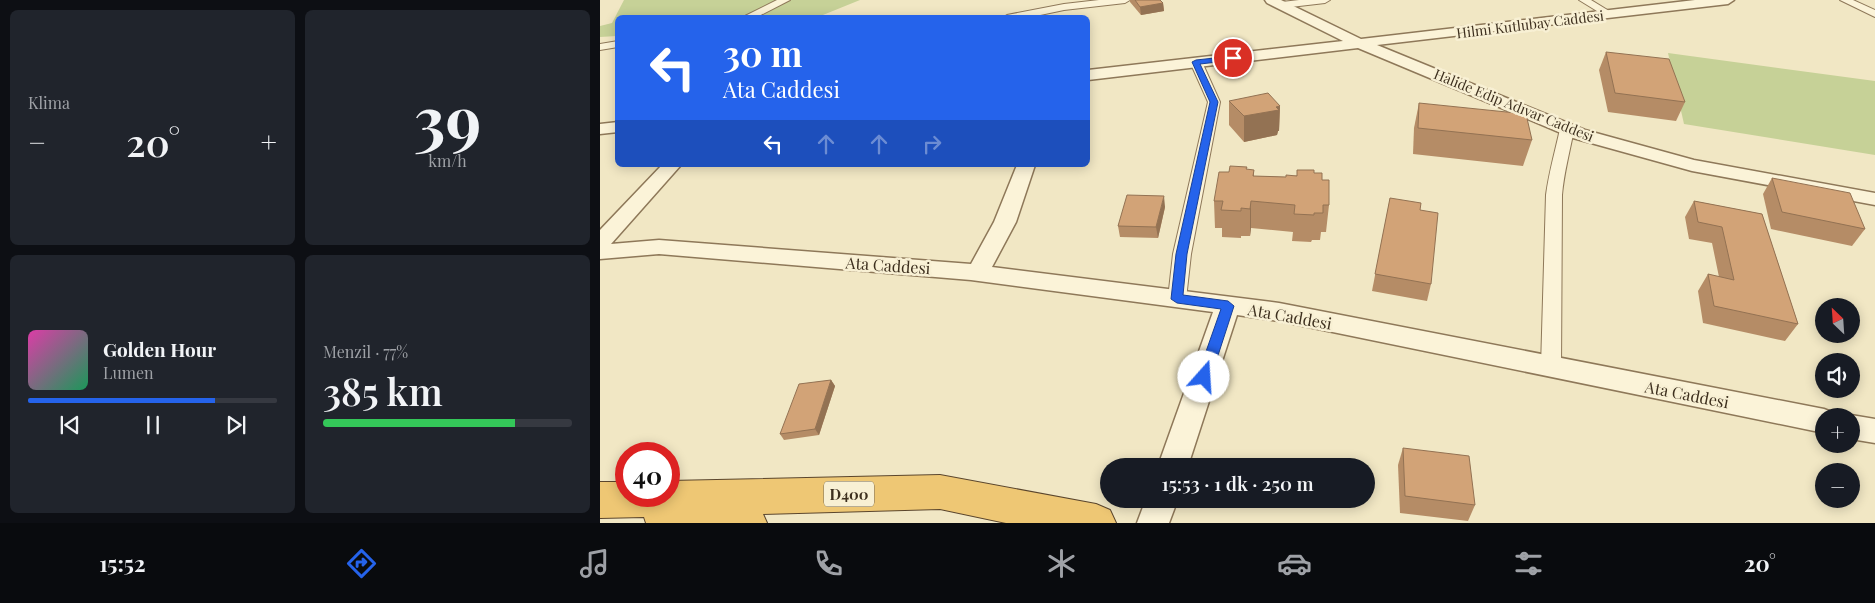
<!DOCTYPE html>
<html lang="tr">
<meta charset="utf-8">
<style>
body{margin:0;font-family:"Playfair Display",serif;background:#20242c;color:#f1f3f6;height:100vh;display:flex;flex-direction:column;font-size:19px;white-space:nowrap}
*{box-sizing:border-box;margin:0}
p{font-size:16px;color:#9ea1a6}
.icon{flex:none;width:28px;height:28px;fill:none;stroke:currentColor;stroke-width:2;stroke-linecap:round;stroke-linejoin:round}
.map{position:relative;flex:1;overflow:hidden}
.panel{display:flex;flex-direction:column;gap:10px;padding:10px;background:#0d0f14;width:600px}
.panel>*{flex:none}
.top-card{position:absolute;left:15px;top:15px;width:475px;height:152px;border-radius:8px;box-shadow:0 2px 12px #0003;background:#2563eb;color:#fff;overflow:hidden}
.needle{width:32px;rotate:335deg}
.controls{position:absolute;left:1215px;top:298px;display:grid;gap:10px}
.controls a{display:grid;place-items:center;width:45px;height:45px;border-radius:50%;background:#171b24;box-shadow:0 2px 12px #0003;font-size:25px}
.speed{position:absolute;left:15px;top:442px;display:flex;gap:10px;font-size:25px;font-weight:700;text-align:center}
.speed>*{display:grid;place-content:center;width:65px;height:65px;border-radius:50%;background:#171b24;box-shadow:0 2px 12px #0003;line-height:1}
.speed .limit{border:8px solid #d22;background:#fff;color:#111}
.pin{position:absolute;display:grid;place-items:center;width:42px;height:42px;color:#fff;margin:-21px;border:2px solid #fff;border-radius:50%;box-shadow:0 1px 5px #0007}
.me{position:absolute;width:55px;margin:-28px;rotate:19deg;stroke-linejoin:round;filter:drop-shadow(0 0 4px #0008)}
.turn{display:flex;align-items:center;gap:18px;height:105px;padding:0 25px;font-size:22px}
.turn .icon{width:65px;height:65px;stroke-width:2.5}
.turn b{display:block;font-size:35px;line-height:42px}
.lanes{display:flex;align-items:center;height:48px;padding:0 25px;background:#0003;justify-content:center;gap:25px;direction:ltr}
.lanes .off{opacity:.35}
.big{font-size:38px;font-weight:600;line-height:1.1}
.panel .tile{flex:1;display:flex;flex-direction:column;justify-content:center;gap:8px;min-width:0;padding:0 18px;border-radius:8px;background:#20242c}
.panel .dial{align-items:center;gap:0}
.dial b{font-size:65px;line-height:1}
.song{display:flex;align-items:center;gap:15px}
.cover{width:60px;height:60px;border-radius:8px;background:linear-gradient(135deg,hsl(320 70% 55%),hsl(150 70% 35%))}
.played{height:5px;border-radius:2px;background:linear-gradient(90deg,#2563eb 75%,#363941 75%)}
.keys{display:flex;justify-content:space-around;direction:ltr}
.heat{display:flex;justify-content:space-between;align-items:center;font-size:28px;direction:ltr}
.charge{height:8px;border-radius:4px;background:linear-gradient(90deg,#34c759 77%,#363941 0)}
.panel .tiles{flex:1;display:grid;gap:10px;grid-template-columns:repeat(2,1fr)}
.trip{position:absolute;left:500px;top:458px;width:275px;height:50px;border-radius:25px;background:#171b24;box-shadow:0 2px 12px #0003;font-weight:600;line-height:50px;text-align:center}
.tabs{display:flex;height:80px;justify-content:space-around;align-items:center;background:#090b0e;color:#9ea1a6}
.tabs .icon{width:35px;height:35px}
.tabs .selected{color:#2563eb}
.tabs b{font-size:22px;color:#f1f3f6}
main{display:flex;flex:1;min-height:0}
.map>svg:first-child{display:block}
.green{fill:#c6d197}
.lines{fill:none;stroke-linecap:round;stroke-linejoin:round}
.minor-casing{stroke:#8e7859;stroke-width:2}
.tertiary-casing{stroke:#8e7859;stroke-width:3}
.trunk-casing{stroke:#5b462d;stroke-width:2}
.minor{fill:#fbf3d8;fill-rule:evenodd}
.tertiary{fill:#fbf3d8;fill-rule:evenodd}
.trunk{fill:#eec774;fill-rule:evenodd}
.wall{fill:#b58c66}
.shaded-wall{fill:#937253}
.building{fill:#d2a377;stroke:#937253}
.route{fill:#2563eb;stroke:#184099}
.labels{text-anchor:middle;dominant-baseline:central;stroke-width:5;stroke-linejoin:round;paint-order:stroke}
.far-street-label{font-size:14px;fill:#3d2f1e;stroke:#f8f0d4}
.shield{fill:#f8f0d4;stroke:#756955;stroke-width:1}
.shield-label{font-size:15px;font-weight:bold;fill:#3d2f1e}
.street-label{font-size:16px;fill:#3d2f1e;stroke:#f8f0d4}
</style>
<main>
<section class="panel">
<div class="tiles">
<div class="tile"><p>Klima</p>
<div class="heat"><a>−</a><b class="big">20°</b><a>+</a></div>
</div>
<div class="tile dial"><b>39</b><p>km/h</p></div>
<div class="tile">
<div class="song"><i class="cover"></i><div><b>Golden Hour</b><p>Lumen</p></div></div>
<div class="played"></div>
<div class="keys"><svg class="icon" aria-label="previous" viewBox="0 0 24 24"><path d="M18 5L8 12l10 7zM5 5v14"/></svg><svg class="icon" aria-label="pause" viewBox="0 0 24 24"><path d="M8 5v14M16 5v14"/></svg><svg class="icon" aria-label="next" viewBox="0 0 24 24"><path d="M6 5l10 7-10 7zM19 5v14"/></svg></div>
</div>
<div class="tile"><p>Menzil · 77%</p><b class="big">385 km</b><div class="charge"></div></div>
</div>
</section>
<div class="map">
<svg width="1275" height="523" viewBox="0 0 1275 523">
<rect width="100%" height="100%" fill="#f1e7c4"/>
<g class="green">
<polygon points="24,0 260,0 218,17 18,18 17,36 0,37 0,26 12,23"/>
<polygon points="1068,53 1275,81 1275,155 1084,124"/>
</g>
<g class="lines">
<g class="minor-casing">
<g id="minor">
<polygon points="177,0 190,0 155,18 141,18"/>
<polygon points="499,0 530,0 525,3 464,10 426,18 402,18 407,15 464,4"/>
<polygon points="699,0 730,0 725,3 682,8 677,5 682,2"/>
<polygon points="979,0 991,0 1014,14 1009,17 1005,16"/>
<polygon points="1240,0 1253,0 1275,10 1275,17"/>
<polygon points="18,41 18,47 0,50 0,44"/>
<polygon points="596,58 602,62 620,102 591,254 586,299 584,304 577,305 570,304 568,299 573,254 608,102 590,62"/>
<path d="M967 125 974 129C970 151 964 172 962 195L961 367 958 373 951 375 944 373 941 367 946 195C949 172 955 152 960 129Z"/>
</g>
</g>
<g class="tertiary-casing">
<g id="tertiary">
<polygon points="665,0 681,0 761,39 1095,0 1134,0 1128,4 777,45 985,130 1094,160 1275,193 1275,205 1092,171 973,138 758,48 488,80 488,70 743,41 667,3"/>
<polygon points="18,122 18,132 0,134 0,124"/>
<polygon points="62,165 81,165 11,244 59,240 371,264 394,222 417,165 435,165 416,222 392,267 679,303 1224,409 1234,413 1236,416 1224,416 1224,433 679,321 637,315 588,466 558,466 613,312 371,280 59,254 0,259 0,230"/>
<polygon points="1251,415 1275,419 1275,443 1251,439 1251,416 1247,416"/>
<polygon points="546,499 578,499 569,523 537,523"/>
</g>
</g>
<g class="trunk-casing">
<polygon id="trunk" points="340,475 496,504 510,510 516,523 406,523 340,509 163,514 167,523 46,523 44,517 0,518 0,482 26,482 26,496 69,496 69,481"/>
</g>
<use href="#minor" class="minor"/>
<use href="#tertiary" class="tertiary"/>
<use href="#trunk" class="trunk"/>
</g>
<g class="wall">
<polygon points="530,0 560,0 563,3 564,11 541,15 530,2"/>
<polygon points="1006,52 1085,102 1076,121 1008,112 999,70"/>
<polygon points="629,101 680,106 679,131 678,131 677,135 644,142 629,125"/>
<polygon points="819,103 932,140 923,166 813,154 814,128"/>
<polygon points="647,170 654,170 654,176 686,177 714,173 722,180 729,205 726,232 721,232 720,240 712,240 711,242 692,241 693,232 651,228 650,236 641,236 641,238 622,237 622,228 615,228 614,201 629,172"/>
<polygon points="1172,178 1265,229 1252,246 1171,229 1163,194"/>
<polygon points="790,198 820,210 831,284 827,301 772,291"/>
<polygon points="1094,201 1162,214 1198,324 1185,341 1103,323 1098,291 1108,274 1119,277 1112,243 1089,239 1085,217"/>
<polygon points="565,207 558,238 520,237 518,226"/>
<polygon points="231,380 235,386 219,435 184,440 180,434"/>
<polygon points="803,448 875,505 868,521 800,513 798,465"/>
</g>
<g class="shaded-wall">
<polygon points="563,3 564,11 541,15 540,7"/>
<polygon points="680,106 679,131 678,131 677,135 644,142 644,116"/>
<polygon points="564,196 565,207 558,238 556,227"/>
<polygon points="651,201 651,228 650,236 650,209"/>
<polygon points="231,380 235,386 219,435 215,429"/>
</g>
<g class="building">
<polygon points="535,0 560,0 563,3 540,7"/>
<polygon points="1006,52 1069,59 1085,102 1015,93"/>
<polygon points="668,93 680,106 676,107 679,110 644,116 629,101"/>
<polygon points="819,103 926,114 932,140 818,128"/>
<polygon points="630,166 647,167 646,169 654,170 653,176 686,177 686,175 697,176 697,170 714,170 714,173 722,173 722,180 729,180 729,205 723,205 723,213 714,213 714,215 694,214 695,205 651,201 650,209 641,208 641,211 621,210 623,201 614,201 619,172 629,172"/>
<polygon points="1172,178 1250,193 1265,229 1182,212"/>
<polygon points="527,195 564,196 556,227 518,226"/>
<polygon points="790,198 821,203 820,210 838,213 831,284 775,274"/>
<polygon points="1094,201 1162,214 1198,324 1114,306 1108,274 1134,280 1122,227 1098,222"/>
<polygon points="231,380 215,429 180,434 199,384"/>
<polygon points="803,448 869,456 875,505 805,496"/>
</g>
<polygon class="route" points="633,56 635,57 635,60 600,64 618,102 587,254 583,295 628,301 634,306 611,377 609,381 604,382 599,381 597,377 621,309 577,303 571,299 576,254 610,102 592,62 596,60"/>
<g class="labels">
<g class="far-street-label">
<text transform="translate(930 24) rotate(-7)">Hilmi Kutlubay Caddesi</text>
<text transform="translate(914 105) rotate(22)">Halide Edip Adıvar Caddesi</text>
</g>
<rect class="shield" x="224" y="481.5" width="50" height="25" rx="4"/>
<g class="shield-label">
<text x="249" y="494">D400</text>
</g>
<g class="street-label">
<text transform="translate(288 265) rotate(4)">Ata Caddesi</text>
<text transform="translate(690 316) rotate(10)">Ata Caddesi</text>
<text transform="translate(1087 394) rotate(11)">Ata Caddesi</text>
</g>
</g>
</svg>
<div class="controls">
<a><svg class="needle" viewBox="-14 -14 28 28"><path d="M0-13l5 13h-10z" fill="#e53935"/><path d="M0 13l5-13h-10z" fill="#9ea1a6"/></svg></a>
<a><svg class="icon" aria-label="sound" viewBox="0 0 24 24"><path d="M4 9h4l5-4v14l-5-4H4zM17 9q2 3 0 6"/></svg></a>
<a>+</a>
<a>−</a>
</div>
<div class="speed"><div class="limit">40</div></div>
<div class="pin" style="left:633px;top:58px;background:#d93025"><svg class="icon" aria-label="arrive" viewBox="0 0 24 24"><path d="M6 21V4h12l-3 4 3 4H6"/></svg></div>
<svg class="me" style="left:604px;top:377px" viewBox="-20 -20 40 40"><circle r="19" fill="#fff"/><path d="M0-13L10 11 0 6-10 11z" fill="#2563eb"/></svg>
<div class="trip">15:53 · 1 dk · 250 m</div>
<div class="top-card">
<div class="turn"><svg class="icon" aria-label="left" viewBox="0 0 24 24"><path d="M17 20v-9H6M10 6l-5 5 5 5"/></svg><div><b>30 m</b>Ata Caddesi</div></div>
<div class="lanes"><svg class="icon" aria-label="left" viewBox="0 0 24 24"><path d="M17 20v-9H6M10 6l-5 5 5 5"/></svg><svg class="icon off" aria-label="ahead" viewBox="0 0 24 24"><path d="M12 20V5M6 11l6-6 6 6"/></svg><svg class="icon off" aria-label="ahead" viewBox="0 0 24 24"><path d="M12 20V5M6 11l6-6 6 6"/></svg><svg class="icon off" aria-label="right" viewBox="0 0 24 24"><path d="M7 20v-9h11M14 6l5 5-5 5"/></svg></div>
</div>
</div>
</main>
<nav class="tabs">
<b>15:52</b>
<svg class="icon selected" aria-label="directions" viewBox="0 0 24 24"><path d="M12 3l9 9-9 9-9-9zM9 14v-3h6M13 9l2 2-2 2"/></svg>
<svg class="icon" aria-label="music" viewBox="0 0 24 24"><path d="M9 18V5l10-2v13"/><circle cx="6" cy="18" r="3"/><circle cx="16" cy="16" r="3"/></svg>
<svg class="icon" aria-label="phone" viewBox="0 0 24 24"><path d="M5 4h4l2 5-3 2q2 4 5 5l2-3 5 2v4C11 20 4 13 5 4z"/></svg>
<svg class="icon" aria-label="climate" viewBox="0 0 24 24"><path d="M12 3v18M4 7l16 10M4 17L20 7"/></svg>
<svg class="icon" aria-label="car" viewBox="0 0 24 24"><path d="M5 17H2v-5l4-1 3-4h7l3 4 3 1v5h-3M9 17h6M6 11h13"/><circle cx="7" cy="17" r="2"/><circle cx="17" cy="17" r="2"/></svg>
<svg class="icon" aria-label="filters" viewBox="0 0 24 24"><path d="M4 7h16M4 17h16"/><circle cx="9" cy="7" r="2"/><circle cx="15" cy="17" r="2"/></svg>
<b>20°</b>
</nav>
